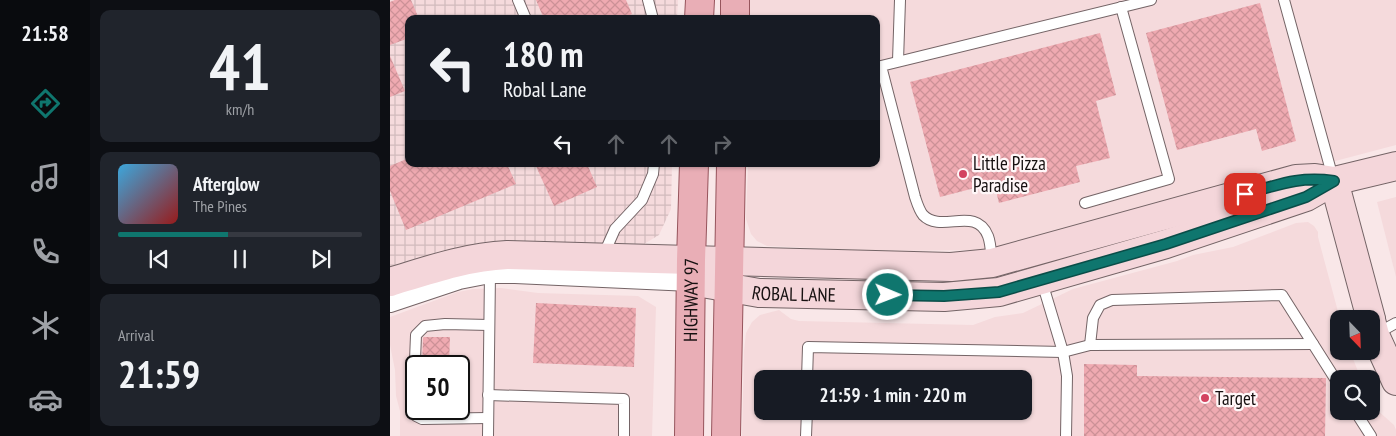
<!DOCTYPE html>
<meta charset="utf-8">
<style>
body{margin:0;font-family:"PT Sans Narrow",sans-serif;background:#20242c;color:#f1f3f6;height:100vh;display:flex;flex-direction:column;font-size:19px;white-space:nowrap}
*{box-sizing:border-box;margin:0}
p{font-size:16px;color:#9ea1a6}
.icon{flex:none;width:28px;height:28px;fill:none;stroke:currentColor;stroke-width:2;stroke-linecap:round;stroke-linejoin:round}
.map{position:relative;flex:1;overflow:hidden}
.details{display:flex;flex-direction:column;gap:10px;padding:10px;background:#0d0f14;width:300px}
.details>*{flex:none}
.banner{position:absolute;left:15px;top:15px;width:475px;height:152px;border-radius:10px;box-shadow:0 1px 4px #0004;background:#171b24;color:#f1f3f6;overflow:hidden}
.needle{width:32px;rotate:157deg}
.fabs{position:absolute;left:940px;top:310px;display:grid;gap:10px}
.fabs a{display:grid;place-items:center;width:50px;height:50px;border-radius:10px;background:#171b24;box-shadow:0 1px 4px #0004;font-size:25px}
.speed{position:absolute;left:15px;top:355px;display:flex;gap:10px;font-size:25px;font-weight:700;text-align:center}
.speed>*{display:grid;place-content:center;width:65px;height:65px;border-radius:50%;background:#171b24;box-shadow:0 1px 4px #0004;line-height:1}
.speed .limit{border:2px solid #111;border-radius:8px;background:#fff;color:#111}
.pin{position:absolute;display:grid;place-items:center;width:42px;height:42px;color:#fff;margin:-21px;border-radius:10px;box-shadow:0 2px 8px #0006}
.me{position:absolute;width:55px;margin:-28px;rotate:91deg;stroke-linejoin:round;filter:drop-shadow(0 0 4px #0008)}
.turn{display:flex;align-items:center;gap:18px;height:105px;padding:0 15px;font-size:22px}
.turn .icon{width:65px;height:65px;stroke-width:2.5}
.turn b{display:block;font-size:35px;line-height:42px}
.lanes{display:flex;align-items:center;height:48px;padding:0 15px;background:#0003;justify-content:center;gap:25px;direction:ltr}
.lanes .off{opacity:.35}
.big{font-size:38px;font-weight:800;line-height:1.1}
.details .widget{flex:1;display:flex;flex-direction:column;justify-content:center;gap:8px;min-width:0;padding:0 18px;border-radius:10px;background:#20242c}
.details .dial{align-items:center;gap:0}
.dial b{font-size:65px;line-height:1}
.song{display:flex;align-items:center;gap:15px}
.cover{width:60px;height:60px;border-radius:8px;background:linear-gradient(135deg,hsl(200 70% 55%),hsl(0 70% 35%))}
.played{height:5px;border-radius:2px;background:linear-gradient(90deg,#0f766e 45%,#363941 45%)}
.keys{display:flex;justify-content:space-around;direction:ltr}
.trip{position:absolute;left:364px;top:370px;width:278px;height:50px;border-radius:10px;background:#171b24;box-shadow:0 1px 4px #0004;font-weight:800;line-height:50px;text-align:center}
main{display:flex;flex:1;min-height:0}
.dock{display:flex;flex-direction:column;width:90px;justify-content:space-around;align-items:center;background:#090b0e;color:#9ea1a6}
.dock .icon{width:35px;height:35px}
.dock .active{color:#0f766e}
.dock b{font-size:22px;color:#f1f3f6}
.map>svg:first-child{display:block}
.built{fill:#f5dadc;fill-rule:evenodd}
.industrial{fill:url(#industrial-grid)}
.building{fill:url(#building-cross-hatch)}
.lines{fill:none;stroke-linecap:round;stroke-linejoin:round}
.lane-casing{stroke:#746466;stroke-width:12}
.street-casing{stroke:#746466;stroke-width:22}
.secondary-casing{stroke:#746466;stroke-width:30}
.primary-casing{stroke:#96545c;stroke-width:30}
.lane{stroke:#fff;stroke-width:10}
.street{stroke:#fff;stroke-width:20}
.secondary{stroke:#f4d6da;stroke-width:28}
.primary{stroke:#e9aeb6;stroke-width:28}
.route-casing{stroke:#0a4d48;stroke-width:12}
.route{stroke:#0f766e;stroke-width:9}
.poi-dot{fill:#d34360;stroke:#fff7f8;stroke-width:2}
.labels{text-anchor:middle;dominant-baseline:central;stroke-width:4.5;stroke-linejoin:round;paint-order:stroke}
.poi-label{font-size:19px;fill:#161010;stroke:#fff7f8;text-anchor:start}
.street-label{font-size:19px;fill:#161010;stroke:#fff7f8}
</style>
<main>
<nav class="dock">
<b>21:58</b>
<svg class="icon active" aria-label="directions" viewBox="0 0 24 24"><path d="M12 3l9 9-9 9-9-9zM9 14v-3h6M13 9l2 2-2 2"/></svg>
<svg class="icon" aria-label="music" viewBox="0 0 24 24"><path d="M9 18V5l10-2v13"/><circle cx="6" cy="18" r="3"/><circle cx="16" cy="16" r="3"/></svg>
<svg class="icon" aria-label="phone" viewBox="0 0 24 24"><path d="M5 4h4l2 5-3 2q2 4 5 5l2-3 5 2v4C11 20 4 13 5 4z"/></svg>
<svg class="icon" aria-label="climate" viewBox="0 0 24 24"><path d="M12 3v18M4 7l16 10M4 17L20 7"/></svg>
<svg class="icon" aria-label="car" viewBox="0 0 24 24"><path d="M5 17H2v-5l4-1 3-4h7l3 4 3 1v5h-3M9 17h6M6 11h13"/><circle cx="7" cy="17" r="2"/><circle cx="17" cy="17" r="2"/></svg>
</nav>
<section class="details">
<div class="widget dial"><b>41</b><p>km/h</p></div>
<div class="widget">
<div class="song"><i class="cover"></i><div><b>Afterglow</b><p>The Pines</p></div></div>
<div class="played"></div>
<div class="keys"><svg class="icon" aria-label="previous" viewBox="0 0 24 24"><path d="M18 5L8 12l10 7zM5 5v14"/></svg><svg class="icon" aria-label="pause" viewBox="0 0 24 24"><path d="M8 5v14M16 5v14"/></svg><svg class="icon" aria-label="next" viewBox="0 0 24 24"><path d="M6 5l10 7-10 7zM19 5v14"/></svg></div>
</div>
<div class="widget"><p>Arrival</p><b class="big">21:59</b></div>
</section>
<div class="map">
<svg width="1006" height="436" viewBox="0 0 1006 436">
<defs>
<pattern id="industrial-grid" width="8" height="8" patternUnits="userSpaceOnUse" patternTransform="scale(1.25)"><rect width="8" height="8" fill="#f5dadc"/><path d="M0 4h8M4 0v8" fill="none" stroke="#d1babc"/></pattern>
<pattern id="building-cross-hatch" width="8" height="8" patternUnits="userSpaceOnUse" patternTransform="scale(1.25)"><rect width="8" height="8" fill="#efaab1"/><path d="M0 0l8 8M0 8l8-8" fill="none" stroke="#cc9197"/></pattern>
</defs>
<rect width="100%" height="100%" fill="#f9e7e8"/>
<g class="built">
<polygon points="360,0 1006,0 1006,145 630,244 585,250 490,251 377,246 367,241 361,234 356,219 358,164 486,164 486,19 360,19"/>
<polygon points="1006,197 1006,277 987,202"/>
<path d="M918 222 924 226 928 232V237L950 319 949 351H960L971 379H949V411H981V401L986 409 1004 425 1006 430V436H352L354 351 356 333 362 322 370 315 389 310 401 319 409 321 583 325 605 317 633 313 683 289 787 261 803 255 843 247 906 223ZM372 379H632V411H372Z"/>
<path d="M111 288 148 293 248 296 266 307 262 436H10V411L6 396 5 370 0 345V317L68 292 83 289ZM26 366H69V409H26Z"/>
</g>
<polygon class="industrial" points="0,0 288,0 287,19 19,19 19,164 282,164 281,209 269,235 254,244 135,241 97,242 40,257 0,270"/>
<g class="building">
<polygon points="5,0 21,0 29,19 19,19 19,38 0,45 0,2"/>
<polygon points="146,0 236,0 242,14 231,19 154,19"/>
<polygon points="870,3 906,141 872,151 866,129 787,150 756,33"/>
<polygon points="710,33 726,95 706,101 720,158 686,166 690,182 609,203 604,183 550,197 520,82"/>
<polygon points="0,56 15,91 0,97"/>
<polygon points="19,158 19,164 117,164 126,184 16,230 0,191 0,166"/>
<polygon points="145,164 197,164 207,187 164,206"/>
<polygon points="146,303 246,308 244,367 143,363"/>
<polygon points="34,337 60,337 59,366 32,366 33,338"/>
<polygon points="694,364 747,365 747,376 936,378 935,436 694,436"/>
</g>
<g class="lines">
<g class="lane-casing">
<g id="lane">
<polyline points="128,0 136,19"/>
<polyline points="258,0 263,19"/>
<polyline points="894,0 943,178"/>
<polyline points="508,61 510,0"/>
<polyline points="695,203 779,179 731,7"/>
<polyline points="213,256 225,229 252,200 263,174 264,164"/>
<path d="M602 263C601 254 601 244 598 236 586 205 551 234 533 215 529 210 527 203 525 197L491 66 761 0"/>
<polyline points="652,282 673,352 677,376 676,436"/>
<polyline points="986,334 1006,323"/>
<polyline points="700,345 703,318 710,305 722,300 892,295 949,385"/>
<polyline points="417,379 418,347 673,352 700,345 923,344"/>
<polyline points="98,395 234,399 234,436"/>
<polyline points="965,411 981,436"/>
<polyline points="98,418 32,419 26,416 23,410 26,335 35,326 55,324 99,325"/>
<polyline points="98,436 100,273"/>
<polyline points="416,436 417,411"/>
</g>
</g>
<g class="street-casing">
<polyline id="street" points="0,302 69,279 100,273 125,273 301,281"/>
</g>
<g class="secondary-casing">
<g id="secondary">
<polyline points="944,181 981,319"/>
<path id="s1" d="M301 281 369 293 554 297 609 292 776 244 916 197 944 181 1006 166"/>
<path d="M0 282C39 270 76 257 117 255L561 267 602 263 906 179 925 178 944 181"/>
<polyline points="981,320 985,335 1006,381"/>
</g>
</g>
<g class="primary-casing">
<g id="primary">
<polyline points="309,19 310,0"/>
<polyline points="345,19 345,0"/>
<path id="s2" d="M299 436 301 260 304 164"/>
<polyline points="336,436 341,164"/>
</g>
</g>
<use href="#lane" class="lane"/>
<use href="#street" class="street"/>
<use href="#secondary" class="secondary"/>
<use href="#primary" class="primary"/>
</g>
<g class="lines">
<g class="route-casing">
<path id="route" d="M498 295 554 296 609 292 776 244 916 197 944 181C908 176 888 185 855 194"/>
</g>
<use href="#route" class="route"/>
</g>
<g class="poi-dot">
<circle cx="573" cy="174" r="5"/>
<circle cx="815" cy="398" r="5"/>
</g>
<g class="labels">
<g class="poi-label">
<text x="583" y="163">Little Pizza<tspan x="583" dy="22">Paradise</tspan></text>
<text x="825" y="398">Target</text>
</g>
<g class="street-label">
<text stroke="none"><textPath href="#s1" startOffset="104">ROBAL LANE</textPath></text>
<text stroke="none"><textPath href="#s2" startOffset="136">HIGHWAY 97</textPath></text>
</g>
</g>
</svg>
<div class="fabs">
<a><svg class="needle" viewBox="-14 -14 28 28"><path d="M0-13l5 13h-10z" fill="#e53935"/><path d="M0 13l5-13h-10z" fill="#9ea1a6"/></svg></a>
<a><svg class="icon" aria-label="search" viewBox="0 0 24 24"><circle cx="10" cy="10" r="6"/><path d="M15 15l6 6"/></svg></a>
</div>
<div class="speed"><div class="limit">50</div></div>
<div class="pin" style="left:855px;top:194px;background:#d93025"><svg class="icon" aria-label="arrive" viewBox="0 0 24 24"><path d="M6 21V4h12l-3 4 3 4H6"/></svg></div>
<svg class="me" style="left:498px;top:295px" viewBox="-20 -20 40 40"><circle r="17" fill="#0f766e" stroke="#fff" stroke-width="3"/><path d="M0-11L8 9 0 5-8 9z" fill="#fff"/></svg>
<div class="trip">21:59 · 1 min · 220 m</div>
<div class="banner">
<div class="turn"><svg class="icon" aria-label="left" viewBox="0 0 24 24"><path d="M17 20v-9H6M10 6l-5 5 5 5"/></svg><div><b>180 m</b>Robal Lane</div></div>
<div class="lanes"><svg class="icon" aria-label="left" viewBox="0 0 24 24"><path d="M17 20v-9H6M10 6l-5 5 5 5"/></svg><svg class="icon off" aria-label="ahead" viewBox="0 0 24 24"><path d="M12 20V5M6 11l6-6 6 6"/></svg><svg class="icon off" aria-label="ahead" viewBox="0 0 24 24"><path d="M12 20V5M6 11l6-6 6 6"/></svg><svg class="icon off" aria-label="right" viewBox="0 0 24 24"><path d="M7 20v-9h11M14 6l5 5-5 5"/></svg></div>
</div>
</div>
</main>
